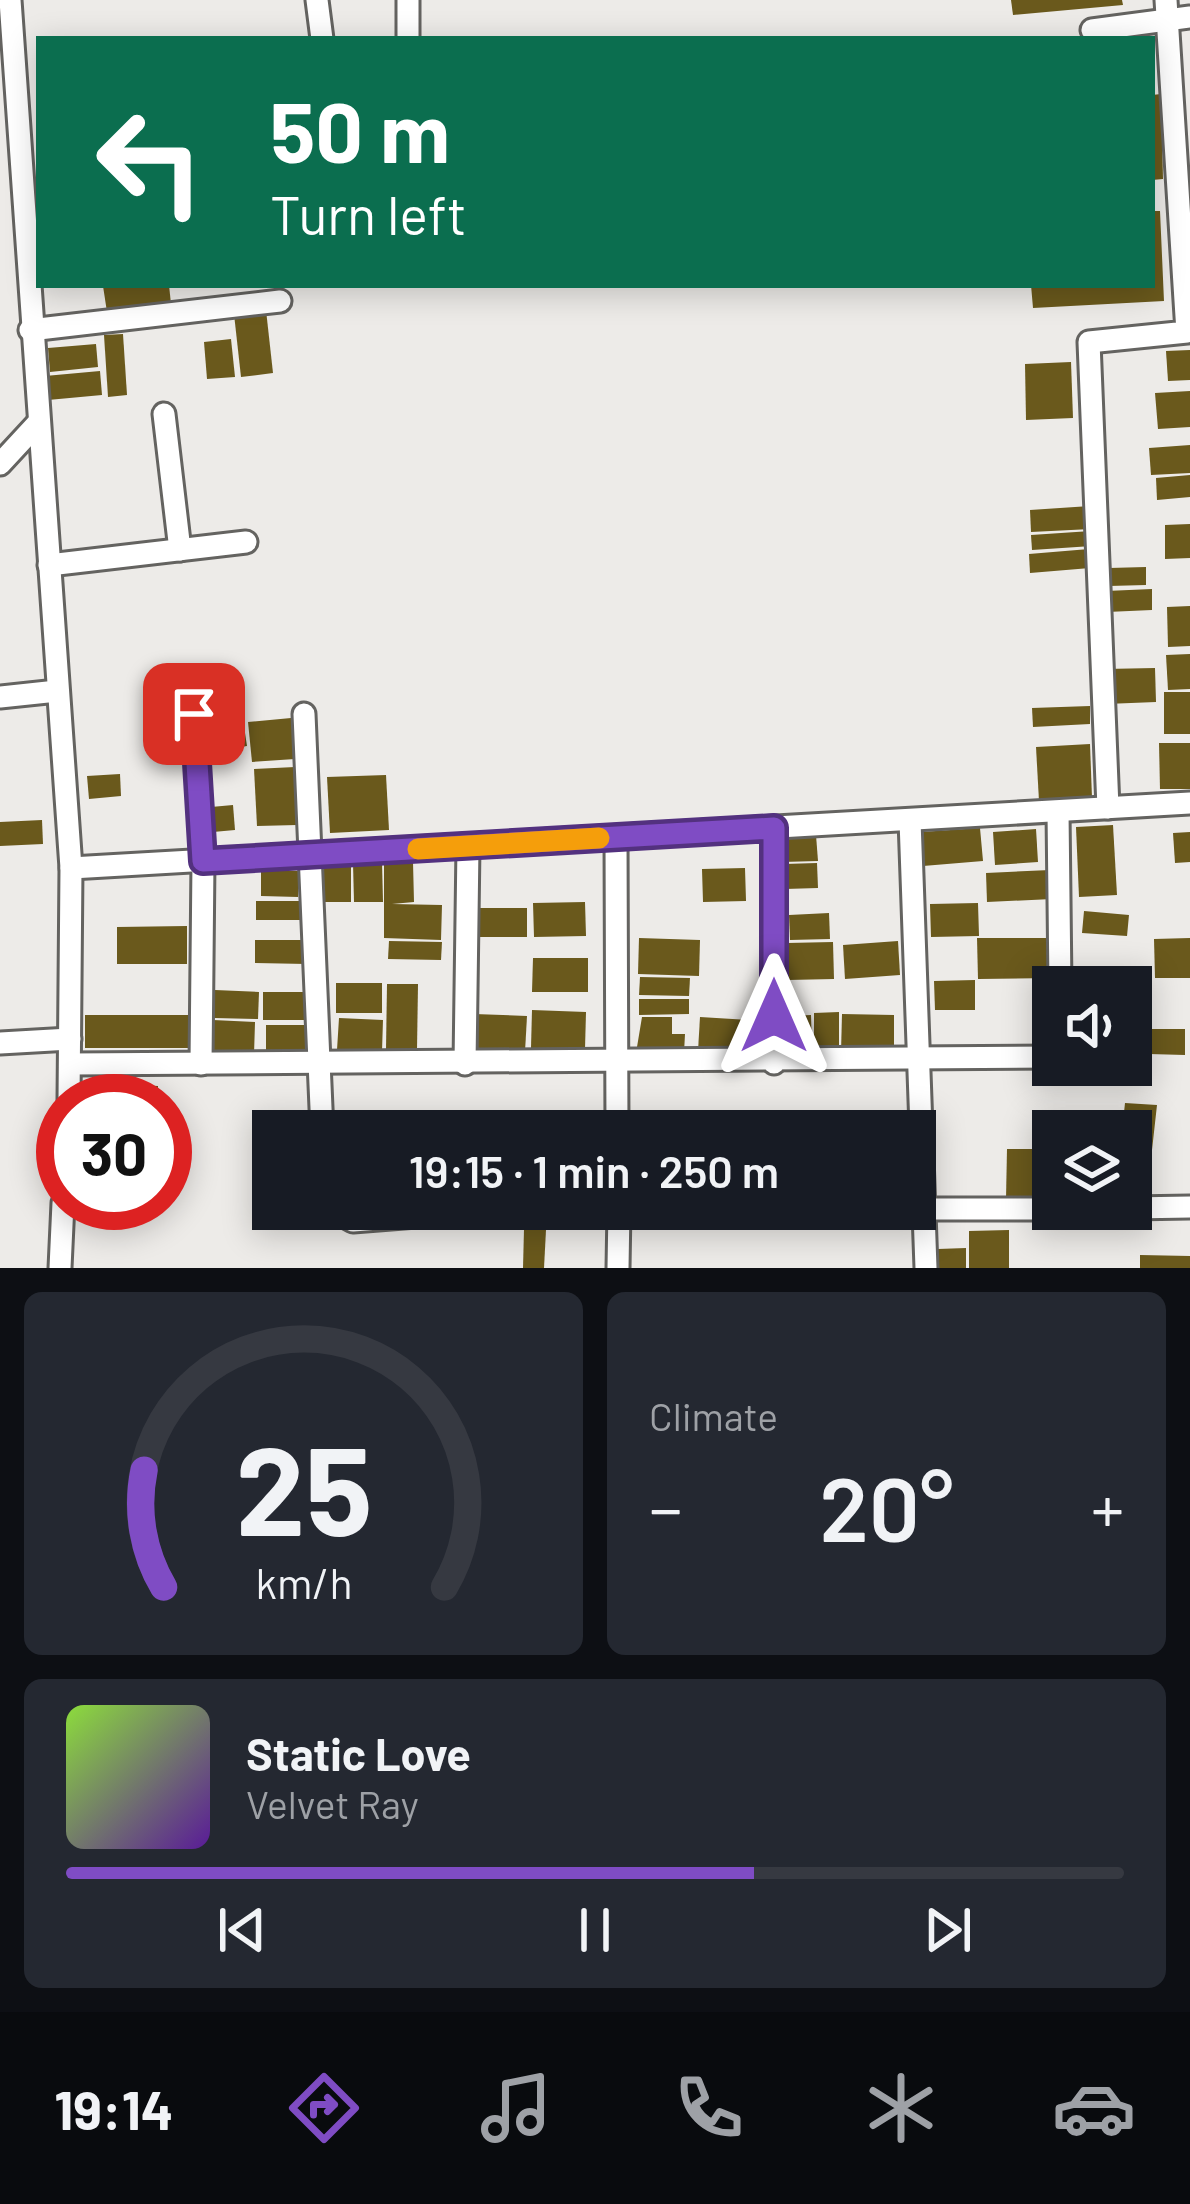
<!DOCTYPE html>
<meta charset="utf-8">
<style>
body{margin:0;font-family:Barlow,sans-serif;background:#242831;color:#f1f3f6;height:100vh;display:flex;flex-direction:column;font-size:45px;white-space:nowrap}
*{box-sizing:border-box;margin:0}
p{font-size:39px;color:#9ea1a6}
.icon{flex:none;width:66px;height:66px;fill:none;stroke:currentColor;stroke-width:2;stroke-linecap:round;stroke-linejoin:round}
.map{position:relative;height:1268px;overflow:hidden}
.details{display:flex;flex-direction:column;gap:24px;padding:24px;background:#0d0f14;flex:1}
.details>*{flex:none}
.banner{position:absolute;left:36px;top:36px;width:1119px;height:252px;border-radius:0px;box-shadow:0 6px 30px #0003;background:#0b6e4f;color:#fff;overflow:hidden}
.controls{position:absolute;left:1032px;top:966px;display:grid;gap:24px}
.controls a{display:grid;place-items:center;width:120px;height:120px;border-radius:0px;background:#171b24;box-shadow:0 6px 30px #0003;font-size:60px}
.speed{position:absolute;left:36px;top:1074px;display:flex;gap:24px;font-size:60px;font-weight:700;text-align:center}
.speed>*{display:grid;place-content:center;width:156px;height:156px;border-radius:50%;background:#171b24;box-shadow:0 6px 30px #0003;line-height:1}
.speed .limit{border:18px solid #d22;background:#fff;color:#111}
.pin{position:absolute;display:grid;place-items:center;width:102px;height:102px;color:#fff;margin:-51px;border-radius:24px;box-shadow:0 6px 18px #0006}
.me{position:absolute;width:132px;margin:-66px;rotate:0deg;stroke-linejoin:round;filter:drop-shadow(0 0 9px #0008)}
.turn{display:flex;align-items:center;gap:42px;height:252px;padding:0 36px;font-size:54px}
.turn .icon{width:156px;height:156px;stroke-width:2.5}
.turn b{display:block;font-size:84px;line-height:102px}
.big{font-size:90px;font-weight:600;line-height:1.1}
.details .tile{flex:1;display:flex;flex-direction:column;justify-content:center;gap:18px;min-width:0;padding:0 42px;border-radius:18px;background:#242831}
.details .dial{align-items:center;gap:0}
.dial svg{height:312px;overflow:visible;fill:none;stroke:#363941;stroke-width:7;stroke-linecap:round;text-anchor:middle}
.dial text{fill:#f1f3f6;stroke:none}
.song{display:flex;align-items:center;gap:36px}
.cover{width:144px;height:144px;border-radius:18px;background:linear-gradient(135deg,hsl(90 70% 55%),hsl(270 70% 35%))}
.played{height:12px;border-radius:6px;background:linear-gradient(90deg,#7f4cc4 65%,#363941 65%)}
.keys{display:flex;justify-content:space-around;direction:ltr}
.heat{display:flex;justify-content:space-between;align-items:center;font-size:66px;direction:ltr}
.details .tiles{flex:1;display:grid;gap:24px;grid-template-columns:1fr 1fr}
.tile:last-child{grid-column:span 2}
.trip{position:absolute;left:252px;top:1110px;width:684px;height:120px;border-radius:0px;background:#171b24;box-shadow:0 6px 30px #0003;font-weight:600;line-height:120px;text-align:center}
.tabs{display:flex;height:192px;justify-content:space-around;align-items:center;background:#090b0e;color:#9ea1a6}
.tabs .icon{width:84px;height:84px}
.tabs .selected{color:#7f4cc4}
.tabs b{font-size:54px;color:#f1f3f6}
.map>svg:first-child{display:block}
.building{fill:#6a591c}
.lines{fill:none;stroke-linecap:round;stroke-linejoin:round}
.street-casing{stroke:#646360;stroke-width:27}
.street{stroke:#fff;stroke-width:21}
.route-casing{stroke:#53317f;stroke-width:30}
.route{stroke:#7f4cc4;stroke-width:21}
.slow{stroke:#f59e0b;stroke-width:21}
</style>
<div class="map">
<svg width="1190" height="1268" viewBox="0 0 1190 1268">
<rect width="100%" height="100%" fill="#edebe8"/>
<g class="building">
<polygon points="1011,0 1122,0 1123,5 1013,15"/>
<polygon points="1161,94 1163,179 1152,180 1152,95"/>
<polygon points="1152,211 1160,211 1164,301 1033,308 1031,285 1152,285"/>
<polygon points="169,285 171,304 107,312 103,286"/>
<polygon points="266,310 273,373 241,377 234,314"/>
<polygon points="123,334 127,395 108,397 104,335"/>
<polygon points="231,339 235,377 207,379 204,342"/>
<polygon points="96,344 98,367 50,372 48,348"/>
<polygon points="1190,350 1190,380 1168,381 1166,351"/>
<polygon points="1071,362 1073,418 1026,420 1025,364"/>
<polygon points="100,371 102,395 48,400 45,376"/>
<polygon points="1190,391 1190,427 1158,429 1155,393"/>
<polygon points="1190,445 1190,473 1151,475 1149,448"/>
<polygon points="1190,475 1190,497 1157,500 1156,478"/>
<polygon points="1090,506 1091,529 1031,532 1030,510"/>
<polygon points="1190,524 1190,558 1165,559 1165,525"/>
<polygon points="1091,531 1092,546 1032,550 1031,535"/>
<polygon points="1089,549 1090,568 1030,573 1029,554"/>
<polygon points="1146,567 1146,585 1109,586 1109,568"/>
<polygon points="1152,589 1152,610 1107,612 1106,591"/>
<polygon points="1190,606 1190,646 1168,647 1167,607"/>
<polygon points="1190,654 1190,689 1168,690 1166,655"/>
<polygon points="1155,668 1156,702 1106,704 1105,669"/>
<rect x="1164" y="692" width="26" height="42"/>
<polygon points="1090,706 1090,724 1033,727 1032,708"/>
<polygon points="242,713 247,746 202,753 197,719"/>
<polygon points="291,718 295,759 252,762 248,722"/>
<polygon points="1159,743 1190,743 1190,789 1160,789"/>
<polygon points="1090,744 1092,798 1039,801 1036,747"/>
<polygon points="295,767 297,825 257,826 254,769"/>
<polygon points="120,774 121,796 89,799 87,776"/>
<polygon points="386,775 389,830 330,833 327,777"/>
<polygon points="233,805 235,830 213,832 211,807"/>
<polygon points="42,820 43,844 0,846 0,822"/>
<polygon points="1113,825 1117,895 1079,897 1076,827"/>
<polygon points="980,828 983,861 923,866 921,832"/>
<polygon points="1036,829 1038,862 995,865 993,832"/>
<polygon points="1190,832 1190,862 1175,863 1173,833"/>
<polygon points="816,835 818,861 782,862 782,837"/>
<polygon points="382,862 383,902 354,902 353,863"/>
<polygon points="413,862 414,902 392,904 442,905 441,940 384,938 384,863"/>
<polygon points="351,863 351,902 319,902 319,864"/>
<polygon points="817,863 818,888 785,889 784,864"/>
<polygon points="745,868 746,901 703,902 702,869"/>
<polygon points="261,870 299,871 298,897 261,896"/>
<polygon points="1050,870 1052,899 987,902 986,873"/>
<rect x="256" y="901" width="45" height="19"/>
<polygon points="585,902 586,936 534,937 533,903"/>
<polygon points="978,903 979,936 931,937 930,904"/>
<rect x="479" y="908" width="48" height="29"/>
<polygon points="1084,911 1129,915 1127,936 1082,933"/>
<polygon points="829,913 830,939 790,940 789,915"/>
<polygon points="187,926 187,964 117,964 117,927"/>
<polygon points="639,938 700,940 699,976 638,974"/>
<polygon points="977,938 1052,938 1052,978 978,979"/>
<polygon points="1190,938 1190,978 1155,978 1154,939"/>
<polygon points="255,940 307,940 307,964 255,963"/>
<polygon points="389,941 442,942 441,960 388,959"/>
<polygon points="898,941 900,975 845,979 843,945"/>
<polygon points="833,942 834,979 788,980 787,943"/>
<polygon points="533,958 588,958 588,992 532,992"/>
<polygon points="640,977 690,978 689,996 639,995"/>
<polygon points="975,980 975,1010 935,1010 934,981"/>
<rect x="336" y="983" width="46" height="30"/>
<polygon points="387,984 418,984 417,1050 386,1050"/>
<polygon points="215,990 259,992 258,1019 214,1018"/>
<rect x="263" y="992" width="46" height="28"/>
<polygon points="639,999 689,999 689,1014 639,1015"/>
<polygon points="532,1010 586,1012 585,1049 531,1048"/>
<polygon points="839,1012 839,1051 814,1051 814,1013"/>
<polygon points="474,1014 527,1016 525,1052 472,1050"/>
<polygon points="842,1014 894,1015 894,1053 841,1053"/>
<rect x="85" y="1015" width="105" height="33"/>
<polygon points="811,1015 812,1049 787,1049 786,1016"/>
<polygon points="642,1017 672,1017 672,1034 685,1034 684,1053 636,1053"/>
<polygon points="700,1017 749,1020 747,1054 698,1051"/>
<polygon points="339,1018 383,1020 382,1051 337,1050"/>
<polygon points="213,1020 255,1022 254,1054 212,1052"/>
<polygon points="266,1025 307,1025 307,1057 266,1058"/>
<polygon points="1150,1029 1185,1029 1185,1055 1149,1054"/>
<polygon points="114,1084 158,1086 158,1101 113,1101"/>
<polygon points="1125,1103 1157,1105 1152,1150 1131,1148 1131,1131 1122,1131"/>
<polygon points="819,1114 820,1131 786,1131 785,1116"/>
<polygon points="1007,1149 1050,1149 1050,1199 1006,1199"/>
<polygon points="1131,1152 1150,1152 1149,1198 1131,1197"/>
<polygon points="524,1229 546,1230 544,1268 523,1268"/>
<polygon points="1009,1230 1009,1268 969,1268 969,1231"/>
<polygon points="966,1248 966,1268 938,1268 938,1249"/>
<polygon points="1140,1255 1190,1256 1190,1268 1140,1268"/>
</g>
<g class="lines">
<g class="street-casing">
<g id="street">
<polyline points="10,0 71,868 69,1101"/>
<polyline points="317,0 322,39"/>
<polyline points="408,0 408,39"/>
<polyline points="1092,30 1190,17"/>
<polyline points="30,330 280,301"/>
<polyline points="164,414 180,550"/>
<polyline points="0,464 37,424"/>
<polyline points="49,565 246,542"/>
<polyline points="0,697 57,691"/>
<polyline points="194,714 203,861 201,1064"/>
<polyline points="304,714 322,1131"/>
<polyline points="1108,808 1089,342 1187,332 1166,0"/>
<polyline points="1058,812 1060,987"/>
<polyline points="910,820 926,1268"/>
<polyline points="774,828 774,1063"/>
<polyline points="616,837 617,1131"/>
<polyline points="71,868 1190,803"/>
<polyline points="0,1043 70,1039"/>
<polyline points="71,1064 1053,1057"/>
<polyline points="465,1064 468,846"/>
<polyline points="1131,1208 1190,1207"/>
<polyline points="331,1209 353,1221 505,1209"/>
<polyline points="689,1209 1056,1209"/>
<polyline points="60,1268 63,1203"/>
<polyline points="618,1268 619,1209"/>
</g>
</g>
<use href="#street" class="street"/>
</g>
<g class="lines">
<g class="route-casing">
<polyline id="route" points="194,714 203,861 774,828 774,1016"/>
</g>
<use href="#route" class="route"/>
<polyline class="slow" points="418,849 599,838"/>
</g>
</svg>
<div class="controls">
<a><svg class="icon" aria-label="sound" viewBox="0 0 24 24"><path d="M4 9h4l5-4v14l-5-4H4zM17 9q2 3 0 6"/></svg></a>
<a><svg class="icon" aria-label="layers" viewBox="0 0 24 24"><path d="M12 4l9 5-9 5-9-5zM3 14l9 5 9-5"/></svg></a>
</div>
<div class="speed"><div class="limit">30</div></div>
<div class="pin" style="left:194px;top:714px;background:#d93025"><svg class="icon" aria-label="arrive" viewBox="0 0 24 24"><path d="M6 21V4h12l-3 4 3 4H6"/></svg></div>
<svg class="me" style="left:774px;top:1016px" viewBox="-20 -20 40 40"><path d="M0-17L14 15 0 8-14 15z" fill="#7f4cc4" stroke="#fff" stroke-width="4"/></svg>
<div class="trip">19:15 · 1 min · 250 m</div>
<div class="banner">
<div class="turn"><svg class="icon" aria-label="left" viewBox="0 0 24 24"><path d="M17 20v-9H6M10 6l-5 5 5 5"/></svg><div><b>50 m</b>Turn left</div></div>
</div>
</div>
<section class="details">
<div class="tiles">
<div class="tile dial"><svg viewBox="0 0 100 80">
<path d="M14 69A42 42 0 1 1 86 69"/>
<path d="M14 69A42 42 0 0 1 9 39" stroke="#7f4cc4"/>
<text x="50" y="56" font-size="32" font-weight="700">25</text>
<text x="50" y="72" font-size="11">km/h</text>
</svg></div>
<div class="tile"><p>Climate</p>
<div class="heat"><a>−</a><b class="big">20°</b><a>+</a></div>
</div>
<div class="tile">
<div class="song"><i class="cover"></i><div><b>Static Love</b><p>Velvet Ray</p></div></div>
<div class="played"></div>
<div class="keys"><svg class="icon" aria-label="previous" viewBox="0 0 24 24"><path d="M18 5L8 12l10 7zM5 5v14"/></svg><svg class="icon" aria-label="pause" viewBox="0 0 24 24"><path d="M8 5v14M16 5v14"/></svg><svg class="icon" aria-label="next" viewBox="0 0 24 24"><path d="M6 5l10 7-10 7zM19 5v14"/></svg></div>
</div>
</div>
</section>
<nav class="tabs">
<b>19:14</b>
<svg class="icon selected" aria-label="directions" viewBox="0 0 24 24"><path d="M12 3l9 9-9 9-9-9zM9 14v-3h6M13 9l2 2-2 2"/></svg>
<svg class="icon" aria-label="music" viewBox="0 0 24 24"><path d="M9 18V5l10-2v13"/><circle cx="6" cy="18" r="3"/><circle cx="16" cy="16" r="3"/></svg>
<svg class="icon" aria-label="phone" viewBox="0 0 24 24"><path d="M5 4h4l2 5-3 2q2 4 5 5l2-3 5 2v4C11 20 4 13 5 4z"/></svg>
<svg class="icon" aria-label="climate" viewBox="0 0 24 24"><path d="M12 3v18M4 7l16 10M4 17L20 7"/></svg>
<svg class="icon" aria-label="car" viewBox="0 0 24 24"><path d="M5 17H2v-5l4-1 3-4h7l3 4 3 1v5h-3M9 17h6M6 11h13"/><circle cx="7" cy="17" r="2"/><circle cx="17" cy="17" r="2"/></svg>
</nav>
